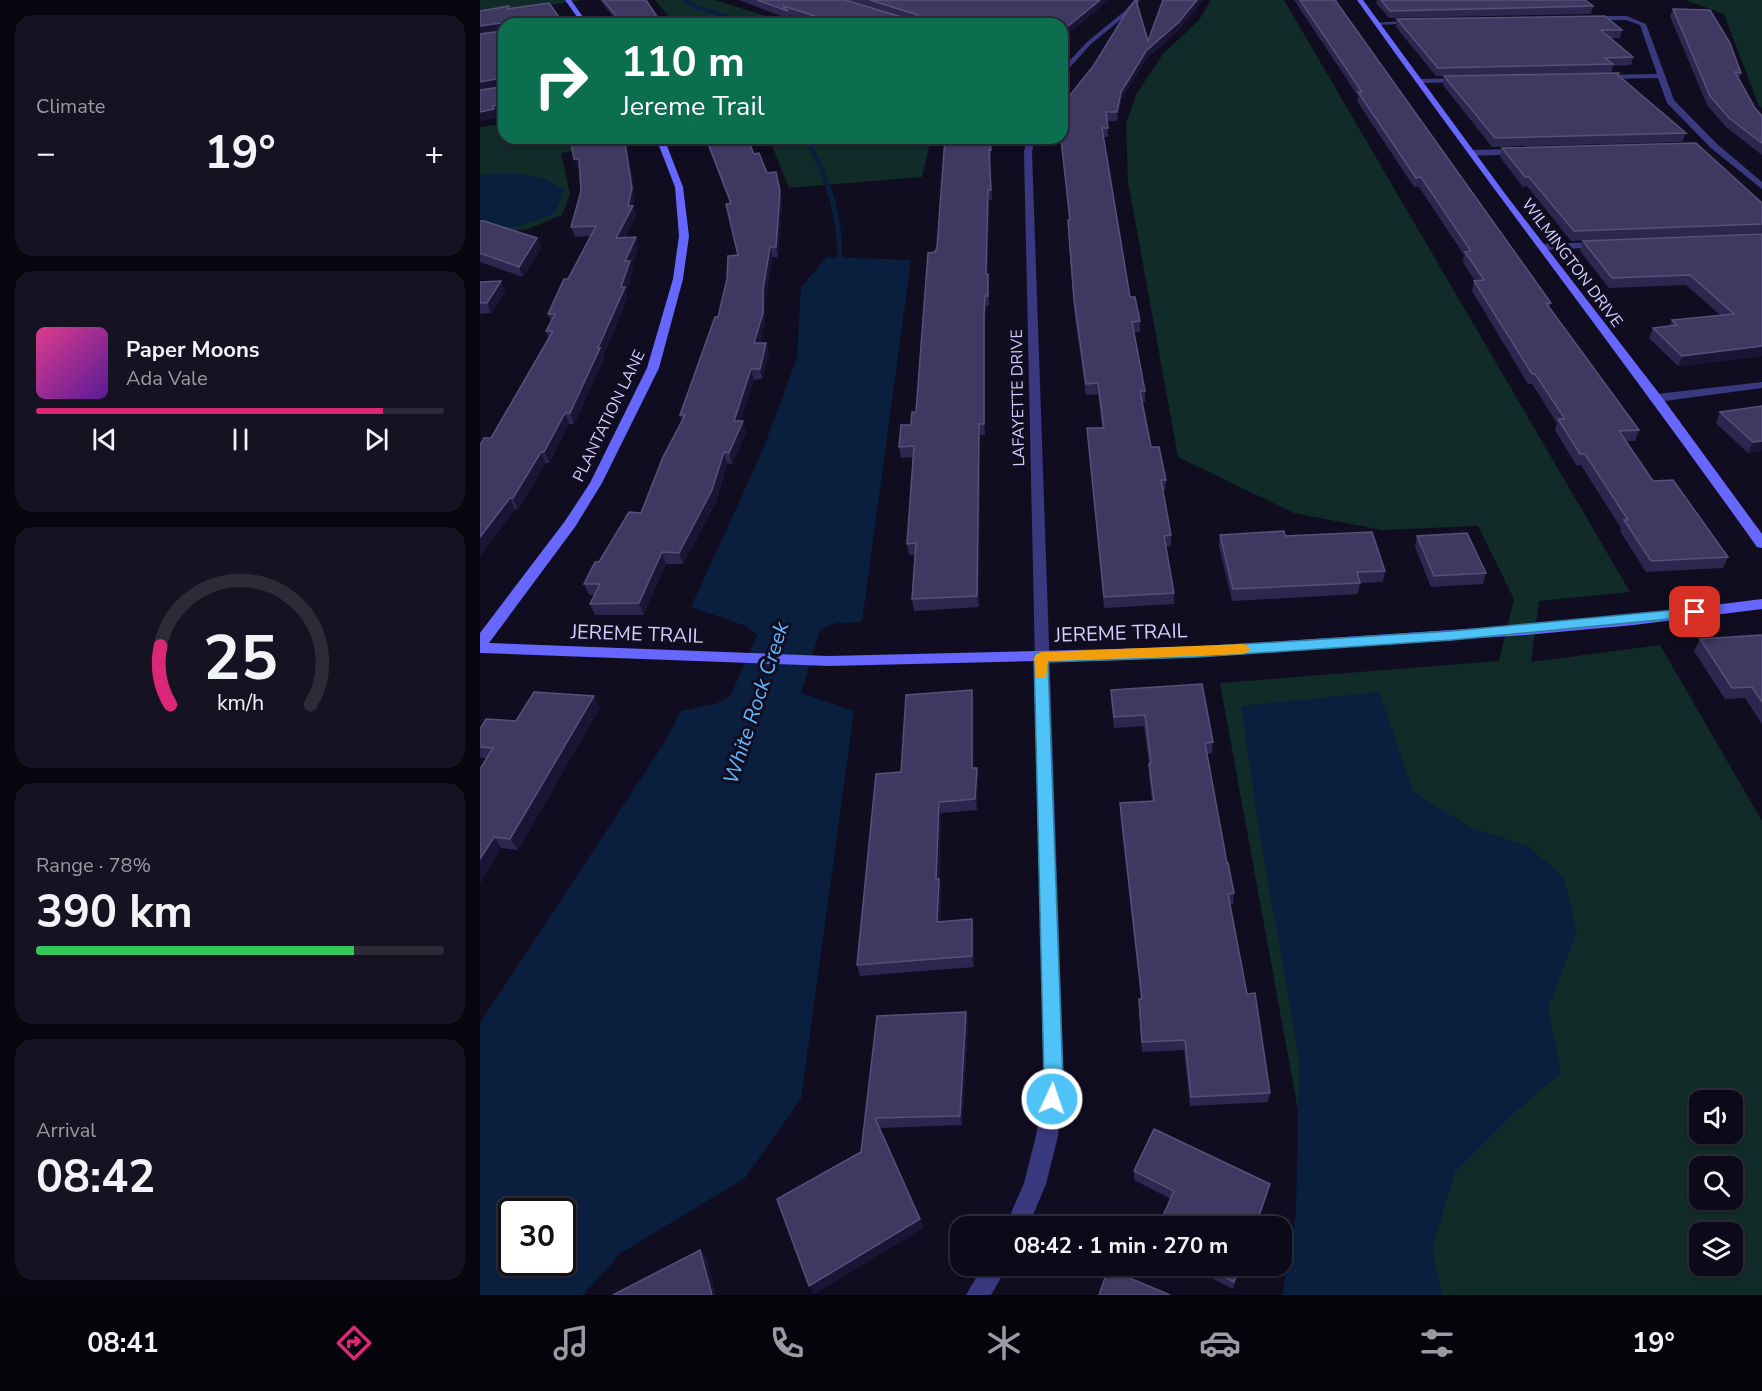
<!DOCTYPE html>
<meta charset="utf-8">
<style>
body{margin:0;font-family:"Nunito Sans",sans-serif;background:#151322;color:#f1f3f6;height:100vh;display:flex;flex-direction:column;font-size:22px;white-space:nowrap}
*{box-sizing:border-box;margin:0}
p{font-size:20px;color:#9a9aa2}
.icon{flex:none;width:33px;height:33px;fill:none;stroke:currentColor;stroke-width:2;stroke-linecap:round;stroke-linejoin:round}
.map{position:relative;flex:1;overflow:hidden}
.sheet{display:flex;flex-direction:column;gap:15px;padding:15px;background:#07060e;width:480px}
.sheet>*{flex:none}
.top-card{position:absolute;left:18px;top:18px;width:570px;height:126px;border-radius:18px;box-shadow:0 2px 4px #0004,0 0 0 2px #2c2b38;background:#0b6e4f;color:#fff;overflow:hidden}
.controls{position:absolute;left:1209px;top:1090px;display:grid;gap:12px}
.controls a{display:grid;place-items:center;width:54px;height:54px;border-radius:12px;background:#0c0a19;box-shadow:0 2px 4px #0004,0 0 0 2px #2c2b38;font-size:30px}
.speed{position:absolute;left:18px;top:1198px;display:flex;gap:12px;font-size:30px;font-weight:700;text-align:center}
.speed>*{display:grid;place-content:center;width:78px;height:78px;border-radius:50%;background:#0c0a19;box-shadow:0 2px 4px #0004,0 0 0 2px #2c2b38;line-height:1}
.speed .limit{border:3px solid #111;border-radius:9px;background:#fff;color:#111}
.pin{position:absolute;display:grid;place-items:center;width:51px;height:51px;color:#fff;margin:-26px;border-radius:12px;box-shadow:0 3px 9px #0006}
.me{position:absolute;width:66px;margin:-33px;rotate:3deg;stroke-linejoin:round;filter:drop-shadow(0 0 4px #0008)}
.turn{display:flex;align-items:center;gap:21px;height:126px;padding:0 24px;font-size:27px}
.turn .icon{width:78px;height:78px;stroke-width:2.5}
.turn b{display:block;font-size:42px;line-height:51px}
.big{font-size:45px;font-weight:700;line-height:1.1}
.sheet .tile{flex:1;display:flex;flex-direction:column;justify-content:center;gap:9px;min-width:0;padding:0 21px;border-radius:18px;background:#151322}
.sheet .dial{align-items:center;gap:0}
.dial svg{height:156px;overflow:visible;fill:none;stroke:#2c2b38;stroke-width:7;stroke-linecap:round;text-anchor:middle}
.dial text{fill:#f1f3f6;stroke:none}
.song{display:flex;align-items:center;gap:18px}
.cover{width:72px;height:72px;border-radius:9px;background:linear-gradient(135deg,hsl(330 70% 55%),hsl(270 70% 35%))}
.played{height:6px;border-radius:3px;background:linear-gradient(90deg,#db2777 85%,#2c2b38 85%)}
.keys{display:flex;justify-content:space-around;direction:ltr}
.heat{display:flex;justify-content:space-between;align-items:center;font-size:33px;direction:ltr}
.charge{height:9px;border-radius:4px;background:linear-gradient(90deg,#34c759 78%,#2c2b38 0)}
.trip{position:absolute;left:470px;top:1216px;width:342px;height:60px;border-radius:18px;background:#0c0a19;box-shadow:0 2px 4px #0004,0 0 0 2px #2c2b38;font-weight:700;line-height:60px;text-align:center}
.menu{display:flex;height:96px;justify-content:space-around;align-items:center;background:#05040a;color:#9a9aa2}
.menu .icon{width:42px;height:42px}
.menu .selected{color:#db2777}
.menu b{font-size:27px;color:#f1f3f6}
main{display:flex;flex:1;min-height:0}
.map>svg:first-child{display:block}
.green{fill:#112b29;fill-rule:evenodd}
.water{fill:#0a1e3e;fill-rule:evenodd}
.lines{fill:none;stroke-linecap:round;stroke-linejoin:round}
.stream-far1{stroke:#0a1e3e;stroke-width:4}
.stream{stroke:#0a1e3e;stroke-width:5}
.street{fill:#3a3980;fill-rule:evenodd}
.secondary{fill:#6767fd;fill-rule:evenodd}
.wall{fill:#2d274f}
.shaded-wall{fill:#1a1535}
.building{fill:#3f3962;stroke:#56507a;stroke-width:1.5}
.route{fill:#4fc3f7;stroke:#337fa1;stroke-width:1.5}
.slow{fill:#f59e0b}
.labels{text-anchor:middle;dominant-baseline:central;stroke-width:6;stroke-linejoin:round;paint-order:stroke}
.far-street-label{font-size:16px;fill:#d2cefe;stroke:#100d21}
.street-label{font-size:20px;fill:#d2cefe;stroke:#100d21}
.water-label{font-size:21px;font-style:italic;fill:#5eb8fd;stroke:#100d21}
</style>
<main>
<section class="sheet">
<div class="tile"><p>Climate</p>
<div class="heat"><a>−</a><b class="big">19°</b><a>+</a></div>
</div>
<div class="tile">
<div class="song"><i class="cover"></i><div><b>Paper Moons</b><p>Ada Vale</p></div></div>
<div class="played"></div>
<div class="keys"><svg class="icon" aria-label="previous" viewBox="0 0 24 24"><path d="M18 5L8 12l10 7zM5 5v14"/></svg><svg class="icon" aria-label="pause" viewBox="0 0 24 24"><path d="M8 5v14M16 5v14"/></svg><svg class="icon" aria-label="next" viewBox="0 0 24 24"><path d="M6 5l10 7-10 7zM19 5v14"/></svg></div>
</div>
<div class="tile dial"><svg viewBox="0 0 100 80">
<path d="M14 69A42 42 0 1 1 86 69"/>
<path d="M14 69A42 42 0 0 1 9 39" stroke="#db2777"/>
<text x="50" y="56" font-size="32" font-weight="700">25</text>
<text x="50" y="72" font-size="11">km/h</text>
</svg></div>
<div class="tile"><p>Range · 78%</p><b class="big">390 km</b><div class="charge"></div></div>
<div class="tile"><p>Arrival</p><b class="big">08:42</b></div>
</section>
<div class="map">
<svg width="1282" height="1295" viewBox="0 0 1282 1295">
<rect width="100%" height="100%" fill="#100d21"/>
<g class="green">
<polygon points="0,0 103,0 0,16"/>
<polygon points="175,0 235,0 311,24 195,24"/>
<path d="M731 0H804L1150 592 1059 601 1051 662 1180 645 1282 821V1295H829L830 1176 740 683 1019 661 1034 599 998 526 902 530 814 513 698 457 648 181 646 123 657 93 683 54 719 20ZM1220 1101H1252V1134H1220ZM1220 1167H1252V1200H1220ZM1220 1233H1252V1266H1220Z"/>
<polygon points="1205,0 1282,0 1282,108 1279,106 1244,14"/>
<polygon points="13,125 24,126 24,138 69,138 72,146 117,138 175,138 81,153 90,194 82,215 48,229 6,235 0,234 0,127"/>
<polygon points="289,138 451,138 442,177 309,188"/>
</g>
<g class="water">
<path d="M34 173C53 176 70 177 84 191L75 213 36 227 0 228V175Z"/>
<path d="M347 257 431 260 382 622 357 623 340 630 321 693 374 711 321 1099 265 1178 141 1253 103 1295H0V1023L186 740 201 711 238 703 251 695 277 635 266 626 211 607 282 452 317 358 321 287ZM32 1212H82V1263H32Z"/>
<polygon points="899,692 933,792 992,828 1048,846 1084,878 1097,932 1068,1008 1081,1073 1038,1109 975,1172 952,1249 962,1295 802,1295 816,1213 819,1059 780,835 761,706"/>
</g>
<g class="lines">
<g class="stream-far1">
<polyline points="205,0 216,7 272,24"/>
<polyline points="326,138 329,144"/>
</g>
<path class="stream" d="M328 142C350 182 363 223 359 268"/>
<g class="street">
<polygon points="654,0 660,0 650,12 611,44 582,76 582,69 607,42 646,10"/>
<polygon points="1147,16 1166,24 1194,100 1237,144 1282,182 1282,189 1231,148 1187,103 1178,78 1119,79 1122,75 1177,74 1160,25 1146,20 1107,20 1104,18 1107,16"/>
<polygon points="936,20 938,23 897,25 894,23"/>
<polygon points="981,78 984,82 939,83 935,81 939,79"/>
<polygon points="547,138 555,138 552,152 584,1081 578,1136 566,1184 548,1227 525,1227 544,1183 556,1136 564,1081 544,152"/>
<polygon points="1040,149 1043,150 1043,154 992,156 988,153 992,150"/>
<polygon points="1120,242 1125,245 1123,247 1063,250 1058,247 1063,244"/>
<polygon points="1282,382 1282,388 1177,402 1171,398 1177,394"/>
<polygon points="503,1266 528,1266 511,1295 486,1295"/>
</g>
<g class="secondary">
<polygon points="85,0 91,0 108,24 102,24"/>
<path d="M877 0H883L1026 195 1181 396 1282 534V548L1277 547C1146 363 1008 184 877 0Z"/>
<polygon points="176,138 184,138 203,187 209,236 203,279 179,368 122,483 95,527 9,643 349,656 717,647 1046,625 1154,615 1282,599 1282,609 1154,625 1046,635 717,657 349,666 0,653 0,633 85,521 110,483 167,368 193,279 199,236 195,187"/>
</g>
</g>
<g class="wall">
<polygon points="120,0 166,0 182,24 139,24"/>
<polygon points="259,0 629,0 582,24 337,24 309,15 309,19"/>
<polygon points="683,0 723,0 699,30 666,59 641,100 637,121 627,121 628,137 623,137 650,297 660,321 660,332 654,332 665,391 665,402 662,402 671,447 686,480 685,491 683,491 691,535 691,546 686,547 694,593 694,604 624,608 607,428 622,428 618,394 606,395 594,310 588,230 589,220 581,139 614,65 668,41"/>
<polygon points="814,0 857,0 857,3 1071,303 1069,307 1159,430 1155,441 1146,441 1173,481 1248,557 1243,568 1166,572 1140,531 1141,528 1101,465 1096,465 1075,430 1077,423 1052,384 1048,384 992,291 994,281 995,281 983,262 984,255 939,187 934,187 877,101 878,96"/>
<polygon points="897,0 1105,0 1113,6 1111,14 909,18 896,3"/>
<polygon points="1193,9 1261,73 1258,79 1275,108 1282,116 1282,155 1246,127 1227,105 1190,16"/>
<polygon points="917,19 1142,30 1140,38 1131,38 1153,57 1151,65 1133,66 1131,73 956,76 916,27"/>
<polygon points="1139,73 1139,75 1206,133 1202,142 1012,147 963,85 964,76"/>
<polygon points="225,138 267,138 274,154 287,173 296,172 302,200 298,257 293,257 285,300 285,323 280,343 286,343 289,353 282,379 274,380 260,421 266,432 252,464 247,463 236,502 203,564 186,564 163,615 115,615 110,604 114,595 109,595 104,584 119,562 161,513 202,420 200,415 238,317 258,255 250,203"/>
<polygon points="465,138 511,147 511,159 509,159 512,200 509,200 507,274 508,274 509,284 509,306 506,306 505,325 505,435 500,435 499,607 434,611 432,599 435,555 429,555 427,544 433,457 421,458 419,447 431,425 436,412 455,252 457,247"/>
<polygon points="145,144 148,153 155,198 153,206 156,215 145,238 159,247 151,265 153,271 146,292 148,297 123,356 124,359 94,424 89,424 69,463 66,463 38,509 35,509 0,556 11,438 69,339 66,331 71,321 68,314 111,236 95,237 91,227 101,191 100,168 97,168"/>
<polygon points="1022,148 1282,203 1282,233 1091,241 1047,186 1043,187 1020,157"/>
<polygon points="0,221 57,238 61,248 43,277 0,262"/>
<polygon points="1282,234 1282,356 1198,366 1169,338 1173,328 1190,326 1192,320 1240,315 1206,285 1129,288 1100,251 1103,241"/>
<polygon points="21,281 25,292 11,313 0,314 0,282"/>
<polygon points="1282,406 1282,451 1268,453 1236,423 1240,412"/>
<polygon points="740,535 805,536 905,571 903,582 880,583 878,594 752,601 739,546"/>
<polygon points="937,536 1006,573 1003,584 951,587 935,547"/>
<polygon points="1282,635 1282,724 1265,698 1245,699 1214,651 1220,639"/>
<polygon points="492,690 494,702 493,768 497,768 498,779 497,810 461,813 459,879 461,889 460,922 492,919 494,930 494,967 380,976 377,965 421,772"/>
<polygon points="631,690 733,742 732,753 727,754 747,863 754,893 753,904 750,904 767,994 790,1093 788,1102 710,1106 704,1050 662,1052 659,1010 659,999 661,999 640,814 640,803 672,801 669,775 669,764 664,726 634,728 631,701"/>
<polygon points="120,707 38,850 21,848 0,883 0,769 7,758 0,758 0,729 36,721"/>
<polygon points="486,1012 488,1022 482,1125 399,1128 443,1228 334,1294 381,1152 397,1016"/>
<polygon points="654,1171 788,1193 776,1227 678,1227 691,1199 654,1180"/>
<polygon points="708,1266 761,1266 753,1289"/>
</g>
<g class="shaded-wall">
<polygon points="620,0 629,0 582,39 582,31"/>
<polygon points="717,0 723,0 699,30 666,59 641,100 637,121 637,112 641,92 666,51"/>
<polygon points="21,23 24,31 0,35 0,26"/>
<polygon points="21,78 24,87 0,91 0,82"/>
<polygon points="24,104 24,113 16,114 18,118 0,121 0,112 13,106"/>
<polygon points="510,138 514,138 511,147 511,159"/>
<polygon points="145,144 148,153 155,198 153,207 153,206 156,215 139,248 136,238 148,206"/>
<polygon points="94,159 99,159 102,168 97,168"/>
<polygon points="508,190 509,200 507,284 506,274"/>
<polygon points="300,191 302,200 298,257 296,247"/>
<polygon points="156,237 159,247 151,265 153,271 146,292 148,297 123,356 124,359 94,424 90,413 118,348 141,287 145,261"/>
<polygon points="57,238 61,248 43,277 39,267"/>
<polygon points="290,247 293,257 285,300 285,323 277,354 274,343"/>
<polygon points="21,281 25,292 11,313 7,303"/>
<polygon points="505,296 506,306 505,325 505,435 504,424 504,315"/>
<polygon points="286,343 289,353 282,379 280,369"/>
<polygon points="1282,346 1282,356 1198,366 1202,356"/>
<polygon points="271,369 274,380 257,432 254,421"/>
<polygon points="85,413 89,424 69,463 64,452"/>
<polygon points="263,421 266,432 252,464 249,453"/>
<polygon points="499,424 500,435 499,607 497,596"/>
<polygon points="1282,441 1282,451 1268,453 1273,442"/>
<polygon points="61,452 66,463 38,509 33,498"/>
<polygon points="244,452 247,463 236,502 203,564 199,553"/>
<polygon points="30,498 35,509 0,556 0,537"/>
<polygon points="182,552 186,564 163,615 159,603"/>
<polygon points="492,690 494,702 493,779 492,768"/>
<polygon points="114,696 120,707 38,850 30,839"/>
<polygon points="497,768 498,779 497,810 495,799"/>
<polygon points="459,802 461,813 458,890 456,879"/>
<polygon points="14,837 21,848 0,883 0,859"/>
<polygon points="459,879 461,889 460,933 457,922"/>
<polygon points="492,919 494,930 494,967 492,956"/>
<polygon points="486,1012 488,1022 482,1125 480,1116"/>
<polygon points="790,1184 776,1227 775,1227"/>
<polygon points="440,1219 443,1228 334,1294 329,1286"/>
<polygon points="220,1250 227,1258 236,1295 232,1295"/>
<polygon points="760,1266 761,1266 753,1289 754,1282"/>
</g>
<g class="building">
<polygon points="123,0 166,0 182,24 143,24"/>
<polygon points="277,0 365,0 425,18 436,18 438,15 390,0 620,0 582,31 582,24 360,24 303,6 308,11"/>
<polygon points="656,0 668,41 683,0 717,0 699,22 666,51 641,92 637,112 626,112 628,128 622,128 650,297 655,297 660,321 652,322 665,391 660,391 671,447 679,447 686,480 681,480 691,535 684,536 694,593 624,597 607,428 624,428 618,383 606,384 594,299 588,220 590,220 581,139 582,138 582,130 587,99 614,65 649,8"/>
<polygon points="820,0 855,0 1071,303 1066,303 1159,430 1139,431 1173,481 1193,480 1248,557 1171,561 1144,520 1148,520 1105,454 1100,454 1078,419 1085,419 1055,374 1052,374 994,281 1004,280 985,252 991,251 941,177 936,178 878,92 882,92"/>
<polygon points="901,0 1105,0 1113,6 910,11"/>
<polygon points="69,3 84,24 24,24 24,104 13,106 14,109 0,112 0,90 21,87 23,81 21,78 0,82 0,34 22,31 23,25 21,23 0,26 0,11 29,6 27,9"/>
<polygon points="1193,9 1230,10 1250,43 1261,73 1255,72 1275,108 1282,116 1282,143 1249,118 1230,96"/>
<polygon points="1125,16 1142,30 1121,30 1153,57 1125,58 1133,64 958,68 917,19"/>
<polygon points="1139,73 1138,75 1206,133 1015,138 964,76"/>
<polygon points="90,138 142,138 145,144 152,188 148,206 153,206 136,238 156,237 145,261 150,261 141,287 145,287 118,348 120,348 90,413 85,413 64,452 61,452 33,498 30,498 0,537 0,445 4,438 11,438 73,331 66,331 75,314 68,314 84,279 88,279 116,226 91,227 101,191 99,159 94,159"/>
<polygon points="226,138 267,138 274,154 279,153 287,173 296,172 300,191 296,247 290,247 283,290 283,313 274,343 286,343 280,369 271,369 254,421 263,421 249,453 244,452 232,490 199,553 182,552 159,603 110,604 120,584 104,584 115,562 119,562 149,512 161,513 183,457 205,415 200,415 235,317 238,317 247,279 248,256 258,255 246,204 251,203"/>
<polygon points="465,138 510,138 511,150 509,150 511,190 508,190 506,274 508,274 508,296 505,296 504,315 504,424 499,424 497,596 432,599 436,543 427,544 434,446 419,447 421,425 431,425 432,412 436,412 448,253 455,252 457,247"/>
<polygon points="1216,143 1282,203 1282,224 1094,231 1049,177 1045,177 1022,148"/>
<polygon points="0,221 4,221 57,238 39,267 0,253"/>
<polygon points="1282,234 1282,346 1202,356 1173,328 1197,325 1192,320 1254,314 1210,275 1132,278 1103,241"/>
<polygon points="21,281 7,303 0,303 0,282"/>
<polygon points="1282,406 1282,441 1273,442 1240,412"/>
<polygon points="804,531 805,536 892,532 905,571 877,572 880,583 753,589 740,535"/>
<polygon points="987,533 1006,573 954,576 937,536"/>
<polygon points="1282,635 1282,702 1272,687 1252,688 1220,639"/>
<polygon points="722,684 733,742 725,743 747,863 748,863 754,893 748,894 767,994 775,993 790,1093 711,1097 705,1040 662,1042 659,999 662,999 640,803 674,801 669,764 671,763 665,715 634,717 631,690"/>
<polygon points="492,690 492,768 497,768 495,799 459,802 456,879 459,879 457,922 492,919 492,956 377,965 396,774 421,772 426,695"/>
<polygon points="54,692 114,696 30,839 14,837 0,859 0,769 13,748 0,747 0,729 6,719 36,721"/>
<polygon points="486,1012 480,1116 395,1118 440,1219 329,1286 297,1199 381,1152 397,1016"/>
<polygon points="674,1129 790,1184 775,1227 678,1227 694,1191 654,1171"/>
<polygon points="220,1250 232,1295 133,1295"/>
<polygon points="724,1266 760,1266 754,1282"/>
<polygon points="628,1269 690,1295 619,1295"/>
</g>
<polygon class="route" points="1215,608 1222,612 1220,616 972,640 717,657 568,662 583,1081 578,1106 572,1109 565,1106 562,1099 564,1081 554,657 556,653 717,647 972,631"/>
<polygon class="slow" points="764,644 771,649 764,654 568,661 566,677 556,677 554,657 561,652"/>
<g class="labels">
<g class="far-street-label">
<text transform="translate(1092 263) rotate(53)">WILMINGTON DRIVE</text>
<text transform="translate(538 398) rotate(-91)">LAFAYETTE DRIVE</text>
<text transform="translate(129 416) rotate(-64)">PLANTATION LANE</text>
</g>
<g class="street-label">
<text transform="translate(641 633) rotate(-2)">JEREME TRAIL</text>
<text transform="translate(157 634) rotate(2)">JEREME TRAIL</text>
</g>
<g class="water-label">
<text transform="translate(276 703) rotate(-72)">White Rock Creek</text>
</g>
</g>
</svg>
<div class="controls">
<a><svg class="icon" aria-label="sound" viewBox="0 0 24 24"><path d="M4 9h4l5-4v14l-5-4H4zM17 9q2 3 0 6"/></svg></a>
<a><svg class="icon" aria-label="search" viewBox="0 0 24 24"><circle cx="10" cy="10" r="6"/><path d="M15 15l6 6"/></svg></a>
<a><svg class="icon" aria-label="layers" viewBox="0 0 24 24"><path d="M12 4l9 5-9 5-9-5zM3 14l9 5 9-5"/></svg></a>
</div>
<div class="speed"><div class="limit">30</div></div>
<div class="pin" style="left:1215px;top:612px;background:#d93025"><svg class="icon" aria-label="arrive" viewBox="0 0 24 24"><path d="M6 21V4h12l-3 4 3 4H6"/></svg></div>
<svg class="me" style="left:572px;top:1099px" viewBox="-20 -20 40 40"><circle r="17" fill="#4fc3f7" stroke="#fff" stroke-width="3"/><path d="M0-11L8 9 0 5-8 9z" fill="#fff"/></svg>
<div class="trip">08:42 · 1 min · 270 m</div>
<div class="top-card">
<div class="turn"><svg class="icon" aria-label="right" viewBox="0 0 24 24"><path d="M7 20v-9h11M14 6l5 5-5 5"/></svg><div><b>110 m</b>Jereme Trail</div></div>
</div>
</div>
</main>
<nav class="menu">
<b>08:41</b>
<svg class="icon selected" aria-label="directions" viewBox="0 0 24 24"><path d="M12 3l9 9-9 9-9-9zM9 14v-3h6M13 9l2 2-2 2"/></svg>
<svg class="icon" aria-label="music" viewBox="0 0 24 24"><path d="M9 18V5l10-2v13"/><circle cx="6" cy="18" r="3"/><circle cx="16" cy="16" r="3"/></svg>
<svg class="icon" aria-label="phone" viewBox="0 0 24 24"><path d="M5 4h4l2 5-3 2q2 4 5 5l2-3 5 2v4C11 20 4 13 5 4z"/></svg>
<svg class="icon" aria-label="climate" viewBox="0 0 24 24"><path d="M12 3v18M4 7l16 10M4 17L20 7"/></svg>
<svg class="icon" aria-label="car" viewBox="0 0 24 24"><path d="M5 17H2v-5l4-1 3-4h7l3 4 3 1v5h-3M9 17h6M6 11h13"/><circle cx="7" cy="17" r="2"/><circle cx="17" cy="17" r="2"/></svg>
<svg class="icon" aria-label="filters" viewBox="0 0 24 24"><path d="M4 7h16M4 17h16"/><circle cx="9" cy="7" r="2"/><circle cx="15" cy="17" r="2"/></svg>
<b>19°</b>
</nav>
